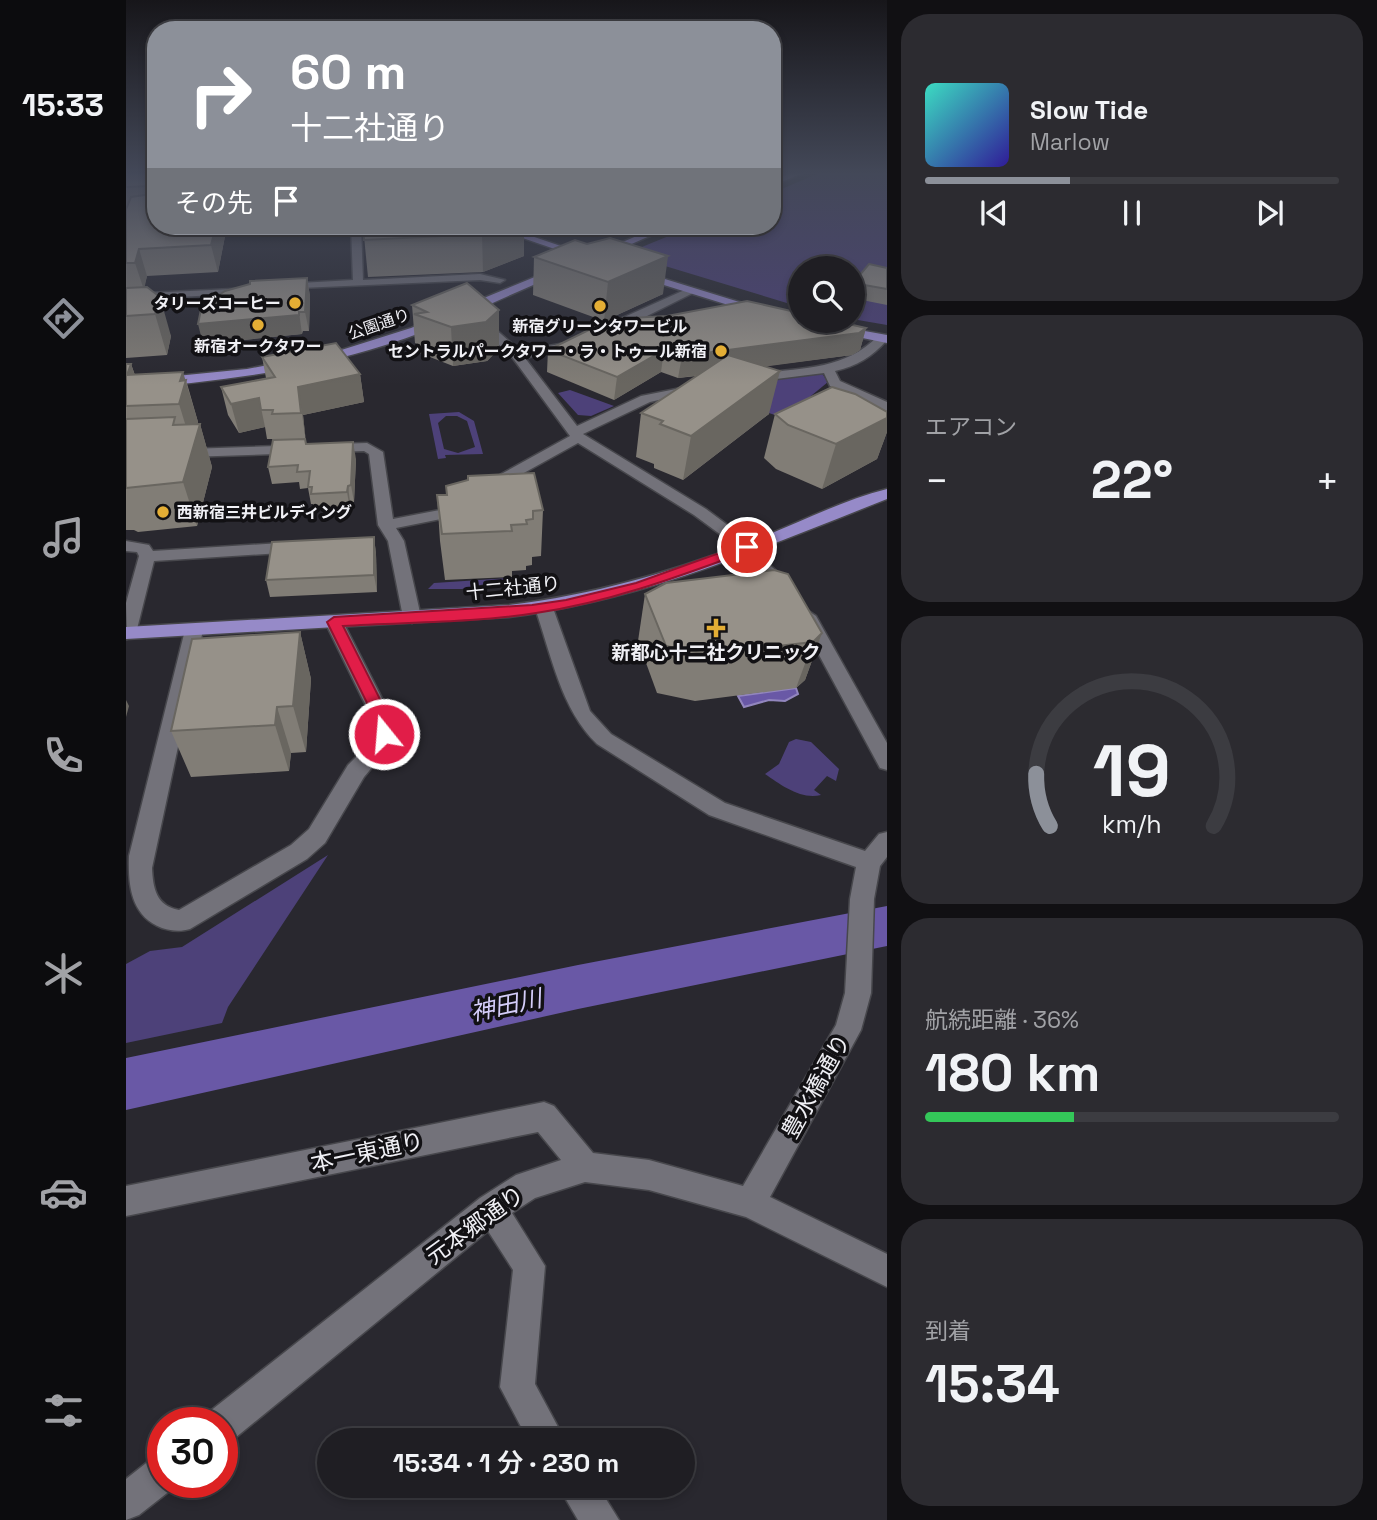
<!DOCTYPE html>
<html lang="ja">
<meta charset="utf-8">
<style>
body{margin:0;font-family:"Space Grotesk","Noto Sans JP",sans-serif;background:#2c2b30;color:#f1f3f6;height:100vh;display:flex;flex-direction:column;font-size:26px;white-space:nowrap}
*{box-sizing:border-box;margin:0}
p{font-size:23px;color:#a1a2a6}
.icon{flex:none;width:38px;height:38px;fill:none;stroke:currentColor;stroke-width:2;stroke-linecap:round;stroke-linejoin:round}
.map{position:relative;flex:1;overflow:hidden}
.sheet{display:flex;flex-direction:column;gap:14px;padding:14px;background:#111013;width:490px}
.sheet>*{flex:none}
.banner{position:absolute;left:21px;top:21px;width:634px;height:214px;border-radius:28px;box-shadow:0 4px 10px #0003,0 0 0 2px #3c3c41;background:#8c9099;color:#fff;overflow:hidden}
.buttons{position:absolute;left:662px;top:256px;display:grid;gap:14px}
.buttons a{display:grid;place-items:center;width:77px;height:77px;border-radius:50%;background:#1f1e23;box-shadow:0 4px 10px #0003,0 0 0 2px #3c3c41;font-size:35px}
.speed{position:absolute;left:21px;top:1407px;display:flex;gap:14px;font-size:35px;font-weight:700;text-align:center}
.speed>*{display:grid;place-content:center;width:91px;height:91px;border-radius:50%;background:#1f1e23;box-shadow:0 4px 10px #0003,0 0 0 2px #3c3c41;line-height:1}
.speed .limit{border:10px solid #d22;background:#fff;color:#111}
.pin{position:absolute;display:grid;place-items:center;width:60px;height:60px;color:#fff;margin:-30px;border:4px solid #fff;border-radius:50%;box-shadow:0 2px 7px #0007}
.me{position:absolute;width:77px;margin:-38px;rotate:343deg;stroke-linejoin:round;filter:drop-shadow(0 0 5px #0008)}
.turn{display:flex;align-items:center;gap:24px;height:147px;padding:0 28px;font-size:32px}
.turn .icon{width:91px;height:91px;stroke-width:2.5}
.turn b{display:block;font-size:49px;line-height:60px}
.then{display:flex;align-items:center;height:66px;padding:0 28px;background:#0003;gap:14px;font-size:26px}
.big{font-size:52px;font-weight:600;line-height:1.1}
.sheet .card{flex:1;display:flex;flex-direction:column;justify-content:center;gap:10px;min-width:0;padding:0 24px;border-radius:28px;background:#2c2b30}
.sheet .dial{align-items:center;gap:0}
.dial svg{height:182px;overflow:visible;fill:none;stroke:#3c3c41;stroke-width:7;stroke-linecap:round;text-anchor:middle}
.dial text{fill:#f1f3f6;stroke:none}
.song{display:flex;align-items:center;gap:21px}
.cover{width:84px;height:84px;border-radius:10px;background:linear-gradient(135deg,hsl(170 70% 55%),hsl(250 70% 35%))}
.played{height:7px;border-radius:4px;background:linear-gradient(90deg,#8c9099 35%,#3c3c41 35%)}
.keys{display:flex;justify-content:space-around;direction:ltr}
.heat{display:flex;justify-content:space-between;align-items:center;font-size:38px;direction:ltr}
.charge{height:10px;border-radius:5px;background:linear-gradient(90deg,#34c759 36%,#3c3c41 0)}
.trip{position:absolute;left:191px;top:1428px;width:378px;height:70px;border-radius:35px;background:#1f1e23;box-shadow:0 4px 10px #0003,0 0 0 2px #3c3c41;font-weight:600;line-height:70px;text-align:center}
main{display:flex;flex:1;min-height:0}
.dock{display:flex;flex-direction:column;width:126px;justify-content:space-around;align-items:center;background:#0c0c0e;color:#a1a2a6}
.dock .icon{width:49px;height:49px}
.dock .selected{color:#8c9099}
.dock b{font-size:32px;color:#f1f3f6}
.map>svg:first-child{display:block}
.green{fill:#4d4179;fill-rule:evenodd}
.water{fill:#6958a6;stroke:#9286be;stroke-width:2}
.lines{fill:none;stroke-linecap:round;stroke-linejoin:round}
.river{fill:#6958a6;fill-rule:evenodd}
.minor-casing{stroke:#47474c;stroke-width:3}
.major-casing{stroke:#47474c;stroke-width:3}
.minor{fill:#73727a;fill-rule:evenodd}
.major{fill:#968ac8;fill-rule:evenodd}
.wall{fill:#817d76}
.shaded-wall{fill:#696660}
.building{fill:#969189;stroke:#696660;stroke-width:2}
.route{fill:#e11d48;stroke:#92132f;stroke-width:2}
.poi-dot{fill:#e4ae35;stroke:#121114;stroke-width:2.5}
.labels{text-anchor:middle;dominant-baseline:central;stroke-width:7;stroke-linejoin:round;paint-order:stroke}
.far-poi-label{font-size:16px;font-weight:bold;fill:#f0f0f5;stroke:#121114;text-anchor:end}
.far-street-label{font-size:16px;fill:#f0f0f5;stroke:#121114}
.street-label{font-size:19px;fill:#f0f0f5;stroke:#121114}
.poi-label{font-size:19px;font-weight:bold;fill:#f0f0f5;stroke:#121114}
.near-street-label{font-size:23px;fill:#f0f0f5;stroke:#121114}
.near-water-label{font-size:24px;font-style:italic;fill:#d4cdf9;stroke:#121114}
</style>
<main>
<nav class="dock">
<b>15:33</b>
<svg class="icon selected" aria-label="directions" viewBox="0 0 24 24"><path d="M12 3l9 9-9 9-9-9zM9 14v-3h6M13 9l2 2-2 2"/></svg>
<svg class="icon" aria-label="music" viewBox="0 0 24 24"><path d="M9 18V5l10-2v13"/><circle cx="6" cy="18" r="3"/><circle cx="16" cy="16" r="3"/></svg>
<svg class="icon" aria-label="phone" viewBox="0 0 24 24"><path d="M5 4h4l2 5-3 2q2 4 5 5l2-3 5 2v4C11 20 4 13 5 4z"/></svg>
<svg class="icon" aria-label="climate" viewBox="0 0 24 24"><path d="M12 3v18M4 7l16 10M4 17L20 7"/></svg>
<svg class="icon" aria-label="car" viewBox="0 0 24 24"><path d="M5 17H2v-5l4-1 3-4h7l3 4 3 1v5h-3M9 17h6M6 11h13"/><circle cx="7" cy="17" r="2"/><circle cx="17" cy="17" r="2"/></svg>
<svg class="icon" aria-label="filters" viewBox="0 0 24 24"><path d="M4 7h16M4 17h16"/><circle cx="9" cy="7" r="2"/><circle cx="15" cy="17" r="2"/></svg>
</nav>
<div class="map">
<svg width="761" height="1520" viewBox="0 0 761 1520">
<rect width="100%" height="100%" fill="#29282f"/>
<g class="green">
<polygon points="696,172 761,172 761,325 726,319 726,268 674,268 674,307 516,259 511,249 567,226 646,226 646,193"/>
<polygon points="695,372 702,382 658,418 580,392"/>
<polygon points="444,390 488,406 465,416 452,415 432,393"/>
<path d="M333 412 348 421 357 454 319 455 320 458 312 459 303 414ZM320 416H331L341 421 349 447 332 453 318 449 312 423Z"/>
<polygon points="400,577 395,581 373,581 336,589 302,589 308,583"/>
<path d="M670 739 685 742 713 769 710 781 701 776 688 790 695 795C675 800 655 785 639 774L653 764 663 742Z"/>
<polygon points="202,855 102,1007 96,1023 0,1043 0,964 24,951 56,947"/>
</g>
<polygon class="water" points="670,688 672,694 659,701 643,700 618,707 612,696"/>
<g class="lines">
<polygon class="river" points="761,906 761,946 452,1009 0,1110 0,1058 452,965"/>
<g class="minor-casing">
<g id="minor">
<polygon points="225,226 235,226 237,280 354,274 379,280 374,283 354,280 152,289 152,285 156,284 227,280"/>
<polygon points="128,288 129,290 124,293 0,300 0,294"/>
<polygon points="563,288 567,289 567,293 513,320 482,330 476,327"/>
<polygon points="350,319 358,319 394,351 451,341 451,347 399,358 451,426 515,396 580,383 580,389 524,402 457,434 580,509 627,544 627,550 667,586 670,590 667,594 655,594 610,552 610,546 568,515 452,443 387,479 359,501 335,515 270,528 278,541 295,617 286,623 277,617 262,541 252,525 243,454 238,451 0,459 0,451 241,443 257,452 267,519 324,508 377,473 444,436 386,357 350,323"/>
<path d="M752 336H760L761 340C746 357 731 366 709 371L714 381 761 402V411L704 386 698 373 627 382 621 378 627 374C672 368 718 371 752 336Z"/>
<polygon points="0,541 23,545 27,551 171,542 179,547 171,552 28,561 10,633 1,639 0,603 13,556 11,552 0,551"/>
<path d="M418 602 427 608 464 711 485 734 599 803 739 851 753 834 761 832V857L754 866 748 899 745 993 735 1030 644 1197 761 1254V1287L620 1217 523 1190 459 1182 409 1198 386 1213 419 1266 409 1384 439 1440H402L374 1387 387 1270 362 1231 109 1438 96 1443V1423H79L83 1412 354 1198 390 1175 435 1160 412 1132 0 1216V1186L418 1102 428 1106 467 1153 523 1160 617 1186 710 1025 719 993 724 899 730 867 583 815 471 744C435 710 425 654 409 608Z"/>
<polygon points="681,610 690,616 761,743 761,770 754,768 672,616"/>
<path d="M208 616 217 622 264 714 268 735 263 747 238 777 199 843 181 859 64 929C54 932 46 931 36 928 5 916 2 886 3 856L59 630 68 624 77 630 26 868C27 888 30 906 53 910L165 845 183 829 222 765 244 743 248 735 244 714 199 622Z"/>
<polygon points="37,1455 37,1482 51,1482 50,1486 13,1515 0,1520 0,1479 24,1460"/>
<polygon points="432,1486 472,1486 493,1520 452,1520"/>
</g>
</g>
<g class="major-casing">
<g id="major">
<polygon points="668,172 679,172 646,186 646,180"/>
<polygon points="362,226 376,226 464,256 455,258"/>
<polygon points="534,226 547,226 480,255 471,253"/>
<path d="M433 267 438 270 437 272C373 299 310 331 243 350 164 373 82 382 0 389V381L121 369 209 352 285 328Z"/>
<polygon points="513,271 636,309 638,311 628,313 509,276 509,272"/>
<polygon points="711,326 761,335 761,343 707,332 707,328"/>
<path d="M761 489V499C637 548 516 600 383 617L0 639V627L383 605C466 595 543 573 621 543 667 526 713 501 761 489Z"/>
</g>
</g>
<use href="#minor" class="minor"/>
<use href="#major" class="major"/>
</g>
<g class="wall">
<polygon points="0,172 30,172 30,226 101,226 92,272 21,276 18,287 45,336 41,355 0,358"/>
<polygon points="237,226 398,226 398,256 357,272 242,277"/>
<polygon points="430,226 460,226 447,231"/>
<polygon points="408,257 537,294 478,321 407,295"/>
<polygon points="761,268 761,305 726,298 727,283"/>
<polygon points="181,278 184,296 183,331 177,331 176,334 77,344 85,300"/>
<polygon points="286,305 373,349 361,361 327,366 291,352 291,344 289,343"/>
<polygon points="740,328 734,350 726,355 639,366 643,414 557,480 528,468 528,464 510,457 515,413 571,376 552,378 535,372 488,400 421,372 422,350"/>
<polygon points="136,357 234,374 238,402 177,415 180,444 230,459 228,502 224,502 224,509 188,510 187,504 185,504 182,488 174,489 173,482 146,484 142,467 151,439 141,439 139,427 113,433 102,415 95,387 140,378"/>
<polygon points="5,364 9,375 60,380 72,422 71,424 74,424 86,467 71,526 12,532 8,530 0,530 0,406"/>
<polygon points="761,412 761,432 751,459 696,489 650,469 638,458 649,414"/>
<polygon points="311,495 321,495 417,510 415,556 406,557 406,565 400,566 400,570 386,571 386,577 319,580 314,541"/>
<polygon points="248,537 250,554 251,592 144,597 140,580"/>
<polygon points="519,594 696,633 679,680 670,688 569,701 531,693 512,641"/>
<polygon points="174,632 185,679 180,752 165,753 163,771 65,777 45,731"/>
</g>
<g class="shaded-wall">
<polygon points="90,226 101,226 92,272 85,245"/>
<polygon points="381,226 398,226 398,256 357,272 356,234"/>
<polygon points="447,226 460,226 447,231"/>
<polygon points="13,249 21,276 18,290 9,263"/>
<polygon points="542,256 537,294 478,321 482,282"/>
<polygon points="181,278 184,296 183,331 179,312"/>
<polygon points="34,297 45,336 41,355 29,314"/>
<polygon points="373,310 373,349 361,361 327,366 325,327"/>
<polygon points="173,312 176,334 77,344 72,324"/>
<polygon points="740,328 734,350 726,355 552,378 556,356"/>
<polygon points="538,350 535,372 488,400 491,377"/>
<polygon points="5,364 19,405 1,375"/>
<polygon points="654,371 643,414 557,480 565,436"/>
<polygon points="57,372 72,422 66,446 53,404 54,381"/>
<polygon points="234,374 238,402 177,415 180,442 172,387"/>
<polygon points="133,398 139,427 113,433 105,404"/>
<polygon points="761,418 761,432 751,459 696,489 710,444"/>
<polygon points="74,424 86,467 71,526 57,482"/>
<polygon points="227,442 230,459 228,502 225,485"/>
<polygon points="222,486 224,502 224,509 221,492"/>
<polygon points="248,537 250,554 251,592 248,575"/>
<polygon points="174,632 185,679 180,752 167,706"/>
<polygon points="696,633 679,680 670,688 687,642"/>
<polygon points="0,700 3,706 0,717"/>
<polygon points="151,707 165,753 163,771 149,725"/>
</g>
<g class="building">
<polygon points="0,172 30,172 30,226 90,226 85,245 13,249 9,263 0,263 0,209 5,197 26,194 23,186 0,187"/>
<polygon points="237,226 381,226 356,234 238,240"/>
<polygon points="484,238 542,256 482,282 408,257 449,240 461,244"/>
<polygon points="743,264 761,268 761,289 727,283"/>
<polygon points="181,278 179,312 173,312 173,315 72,324 77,300 85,300 99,291 124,284 124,281"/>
<polygon points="341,283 373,310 360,322 325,327 288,314 301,312 286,305"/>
<polygon points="21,287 34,297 29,314 0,316 0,288"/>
<polygon points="621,301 674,313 674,320 705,320 740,328 733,333 556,356 538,350 491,377 422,350 485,319 541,316"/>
<polygon points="210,343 234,374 172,387 175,413 146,414 147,410 135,410 133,398 105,404 95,387 149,377 136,357"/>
<polygon points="602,355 654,371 565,436 534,424 537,421 515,413"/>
<polygon points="0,364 5,364 1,375 57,372 54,381 60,380 53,404 0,406"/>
<polygon points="706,387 729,394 761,412 761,418 710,444 662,425 649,414"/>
<polygon points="49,417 47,425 74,424 57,482 0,488 0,419"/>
<polygon points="179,439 180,444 227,442 225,485 222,486 221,492 185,494 186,487 182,487 184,471 171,472 172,465 142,467 147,440"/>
<polygon points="408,473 417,510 407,511 407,519 400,520 401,524 385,525 386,531 316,534 311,495 321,495 320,486 342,480 342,476"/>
<polygon points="248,537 248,575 140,580 146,542"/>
<polygon points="648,570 662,574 696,633 687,642 580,654 540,646 519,594 540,583"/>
<polygon points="174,632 167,706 151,707 149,725 45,731 66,639"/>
</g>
<linearGradient id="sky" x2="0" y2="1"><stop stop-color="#17161a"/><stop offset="0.45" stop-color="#434858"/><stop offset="1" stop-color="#434858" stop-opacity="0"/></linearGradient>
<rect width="761" height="385" fill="url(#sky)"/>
<path class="route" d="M621 543 627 547 625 550C554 576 485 602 410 613 347 623 280 622 217 626L262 715 265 734 258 740 250 734 247 715 201 622 208 617 406 605 440 600 510 583Z"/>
<g class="poi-dot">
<circle cx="169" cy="303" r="7"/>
<circle cx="474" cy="306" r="7"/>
<circle cx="132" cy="325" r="7"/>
<circle cx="595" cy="351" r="7"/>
<circle cx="37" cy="512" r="7"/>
<path d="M586.5 617.5h7v7h7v7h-7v7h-7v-7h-7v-7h7z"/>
</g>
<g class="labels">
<g class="far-poi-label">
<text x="155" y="303">タリーズコーヒー</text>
<text x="474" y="326" text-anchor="middle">新宿グリーンタワービル</text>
<text x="132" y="346" text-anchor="middle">新宿オークタワー</text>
<text x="581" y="351">セントラルパークタワー・ラ・トゥール新宿</text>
<text x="51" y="512" text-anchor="start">西新宿三井ビルディング</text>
</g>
<g class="far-street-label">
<text transform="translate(253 324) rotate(-19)">公園通り</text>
</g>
<g class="street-label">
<text transform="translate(387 588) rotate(-6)">十二社通り</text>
</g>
<g class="poi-label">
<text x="590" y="652">新都心十二社クリニック</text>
</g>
<g class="near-street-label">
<text transform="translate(690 1086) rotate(-61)">豊水橋通り</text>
<text transform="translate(241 1152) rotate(-12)">本一東通り</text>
<text transform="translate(349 1225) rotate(-36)">元本郷通り</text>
</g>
<g class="near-water-label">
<text transform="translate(380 1005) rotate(-12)">神田川</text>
</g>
</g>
</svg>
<div class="buttons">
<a><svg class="icon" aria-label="search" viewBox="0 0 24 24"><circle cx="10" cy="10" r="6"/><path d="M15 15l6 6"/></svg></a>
</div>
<div class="speed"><div class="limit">30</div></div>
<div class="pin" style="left:621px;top:547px;background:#d93025"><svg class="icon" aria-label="arrive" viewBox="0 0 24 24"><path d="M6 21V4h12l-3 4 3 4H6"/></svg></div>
<svg class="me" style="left:258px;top:734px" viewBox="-20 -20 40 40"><circle r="17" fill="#e11d48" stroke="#fff" stroke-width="3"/><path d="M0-11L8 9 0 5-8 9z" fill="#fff"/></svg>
<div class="trip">15:34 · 1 分 · 230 m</div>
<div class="banner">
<div class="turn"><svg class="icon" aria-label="right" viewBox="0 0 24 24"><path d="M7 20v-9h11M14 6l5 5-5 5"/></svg><div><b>60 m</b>十二社通り</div></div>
<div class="then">その先<svg class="icon" aria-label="arrive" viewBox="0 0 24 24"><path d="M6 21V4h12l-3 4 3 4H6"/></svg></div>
</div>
</div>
<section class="sheet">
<div class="card">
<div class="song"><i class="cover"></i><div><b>Slow Tide</b><p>Marlow</p></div></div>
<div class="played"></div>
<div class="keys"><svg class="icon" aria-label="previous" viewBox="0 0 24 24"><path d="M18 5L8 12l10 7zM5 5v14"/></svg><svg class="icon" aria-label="pause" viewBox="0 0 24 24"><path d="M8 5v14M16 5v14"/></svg><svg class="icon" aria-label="next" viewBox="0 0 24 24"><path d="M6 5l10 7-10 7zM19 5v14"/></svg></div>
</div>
<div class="card"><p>エアコン</p>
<div class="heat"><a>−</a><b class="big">22°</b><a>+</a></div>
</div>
<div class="card dial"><svg viewBox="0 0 100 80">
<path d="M14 69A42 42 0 1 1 86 69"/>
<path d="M14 69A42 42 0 0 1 8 46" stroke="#8c9099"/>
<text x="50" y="56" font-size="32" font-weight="700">19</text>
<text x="50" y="72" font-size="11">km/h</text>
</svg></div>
<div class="card"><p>航続距離 · 36%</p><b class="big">180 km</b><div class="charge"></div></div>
<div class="card"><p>到着</p><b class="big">15:34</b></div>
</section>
</main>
